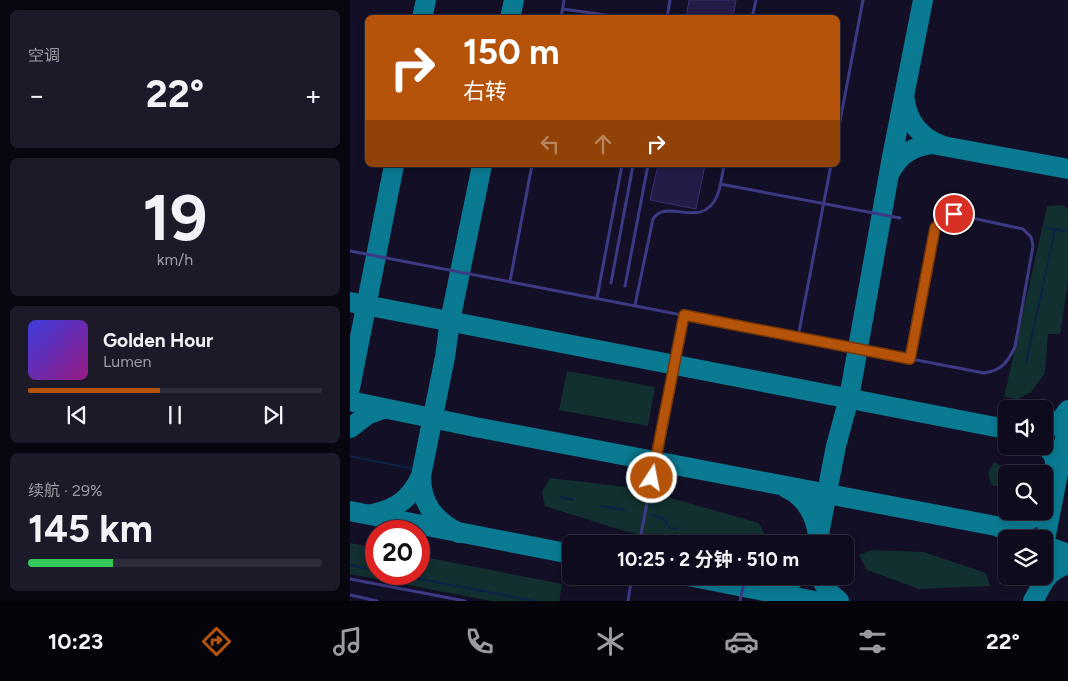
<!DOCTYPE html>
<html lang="zh">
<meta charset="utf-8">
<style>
body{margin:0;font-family:Figtree,"Noto Sans SC",sans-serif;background:#1c1929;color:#f1f3f6;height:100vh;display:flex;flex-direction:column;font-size:19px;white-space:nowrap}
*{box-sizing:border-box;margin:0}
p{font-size:16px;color:#9b9ba3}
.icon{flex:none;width:28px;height:28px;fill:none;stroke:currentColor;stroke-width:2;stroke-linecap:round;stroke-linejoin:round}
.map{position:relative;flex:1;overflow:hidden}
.side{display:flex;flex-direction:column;gap:10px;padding:10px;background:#08060f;width:350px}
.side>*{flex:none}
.banner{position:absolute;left:15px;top:15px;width:475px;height:152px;border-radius:8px;box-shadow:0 2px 8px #0003,0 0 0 1px #2e2b3b;background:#b45309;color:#fff;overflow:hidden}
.buttons{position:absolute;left:648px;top:400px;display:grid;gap:10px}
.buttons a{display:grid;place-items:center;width:55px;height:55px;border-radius:8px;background:#0e0b1c;box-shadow:0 2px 8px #0003,0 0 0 1px #2e2b3b;font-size:25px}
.speed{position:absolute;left:15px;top:520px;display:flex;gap:10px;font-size:25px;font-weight:700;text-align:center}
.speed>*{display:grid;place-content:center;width:65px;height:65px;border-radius:50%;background:#0e0b1c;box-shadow:0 2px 8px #0003,0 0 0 1px #2e2b3b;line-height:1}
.speed .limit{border:8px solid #d22;background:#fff;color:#111}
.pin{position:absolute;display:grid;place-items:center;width:42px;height:42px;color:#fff;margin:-21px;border:2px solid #fff;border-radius:50%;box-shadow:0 1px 5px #0007}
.me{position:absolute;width:55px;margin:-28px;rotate:11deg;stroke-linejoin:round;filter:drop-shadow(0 0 4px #0008)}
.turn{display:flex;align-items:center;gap:18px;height:105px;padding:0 15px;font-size:22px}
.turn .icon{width:65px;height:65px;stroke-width:2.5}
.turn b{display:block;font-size:35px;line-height:42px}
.lanes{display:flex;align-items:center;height:48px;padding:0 15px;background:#0003;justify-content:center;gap:25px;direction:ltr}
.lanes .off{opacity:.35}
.big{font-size:38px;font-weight:700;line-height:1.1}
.side .tile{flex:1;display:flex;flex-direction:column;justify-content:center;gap:8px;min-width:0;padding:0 18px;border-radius:8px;background:#1c1929}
.side .dial{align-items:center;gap:0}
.dial b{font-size:65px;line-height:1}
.song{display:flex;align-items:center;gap:15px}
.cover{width:60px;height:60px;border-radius:8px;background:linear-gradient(135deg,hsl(240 70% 55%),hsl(310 70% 35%))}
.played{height:5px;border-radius:2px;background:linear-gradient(90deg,#b45309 45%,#2e2b3b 45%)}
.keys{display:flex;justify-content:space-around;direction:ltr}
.heat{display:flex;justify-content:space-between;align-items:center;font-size:28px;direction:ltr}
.charge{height:8px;border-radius:4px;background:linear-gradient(90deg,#34c759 29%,#2e2b3b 0)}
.trip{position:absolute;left:212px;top:535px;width:292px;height:50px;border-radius:8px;background:#0e0b1c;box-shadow:0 2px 8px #0003,0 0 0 1px #2e2b3b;font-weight:700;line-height:50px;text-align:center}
.dock{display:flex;height:80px;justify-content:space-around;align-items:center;background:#06040b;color:#9b9ba3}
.dock .icon{width:35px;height:35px}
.dock .current{color:#b45309}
.dock b{font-size:22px;color:#f1f3f6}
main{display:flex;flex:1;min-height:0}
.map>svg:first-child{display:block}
.green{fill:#12302f}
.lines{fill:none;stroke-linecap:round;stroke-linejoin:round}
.stream{stroke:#0c2248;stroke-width:2}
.taxiway{stroke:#0a7a92;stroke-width:20}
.building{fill:#241b47;stroke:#3b2d73}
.service{stroke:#3d3a85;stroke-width:3}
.route-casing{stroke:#753606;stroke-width:12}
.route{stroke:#b45309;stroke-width:9}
</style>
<main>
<section class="side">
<div class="tile"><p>空调</p>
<div class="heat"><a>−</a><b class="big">22°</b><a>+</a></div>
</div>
<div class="tile dial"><b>19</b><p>km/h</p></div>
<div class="tile">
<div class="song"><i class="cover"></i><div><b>Golden Hour</b><p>Lumen</p></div></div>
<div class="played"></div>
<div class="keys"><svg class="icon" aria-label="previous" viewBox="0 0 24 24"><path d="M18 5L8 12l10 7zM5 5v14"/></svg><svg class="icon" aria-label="pause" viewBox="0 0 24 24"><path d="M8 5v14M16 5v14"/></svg><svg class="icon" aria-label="next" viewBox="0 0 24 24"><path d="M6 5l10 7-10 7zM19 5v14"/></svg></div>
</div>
<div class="tile"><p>续航 · 29%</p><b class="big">145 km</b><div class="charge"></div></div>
</section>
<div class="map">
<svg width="718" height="601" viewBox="0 0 718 601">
<rect width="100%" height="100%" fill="#130f26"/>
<g class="green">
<polygon points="713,205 718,209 718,282 710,334 698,334 695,373 681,392 668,399 654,397 697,206"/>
<polygon points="217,371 305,387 298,426 209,410"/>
<polygon points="644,462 660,471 662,474 656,474 656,484 652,487 641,485 638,473"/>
<polygon points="200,478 285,488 409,523 417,538 411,544 320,543 271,530 195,506 192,492"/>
<polygon points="0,543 26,548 26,574 69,574 69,556 212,584 209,601 141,601 0,574"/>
<polygon points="521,550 573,552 636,573 640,586 569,589 517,570 509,555"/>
</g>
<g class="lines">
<g class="stream">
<polyline points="696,228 715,231"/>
<polyline points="676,363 705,230"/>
<polyline points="0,456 69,470"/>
<polyline points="210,497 223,500"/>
<polyline points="251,506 275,510"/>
<polyline points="302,515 313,518 320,528 327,529"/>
<polyline points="0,565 26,570"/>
<polyline points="44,574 184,601"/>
</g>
<g class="taxiway">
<polyline points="72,18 76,0"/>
<polyline points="160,18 164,0"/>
<path d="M555 100C557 121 571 138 591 145"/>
<path d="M541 171C549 155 564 146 582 144L718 169"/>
<polyline points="0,302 656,429"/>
<polyline points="0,388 44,165"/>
<polyline points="0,401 125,427 646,526 678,539"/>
<polyline points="718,423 694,545 718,554"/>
<polyline points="0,428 17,415 33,409"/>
<path d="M694 430C705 426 712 420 718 410"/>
<polyline points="694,443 704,456 707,475"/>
<path d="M436 488C455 496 466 516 468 536"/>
<polyline points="0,511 221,554"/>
<path d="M22 514C46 510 61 498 71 476"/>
<path d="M650 526C666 526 679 523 691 511"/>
<path d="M109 533C85 521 71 504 71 476L95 357 100 321 132 165"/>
<polyline points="467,544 486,446 499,398 542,157 573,0"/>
<polyline points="338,576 465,601"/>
<polyline points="469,576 479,592 489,601"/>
<polyline points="414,589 436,584 448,576"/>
<path d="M683 601C695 581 694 573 718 564"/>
</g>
</g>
<g class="building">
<polygon points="339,0 386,0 383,18 336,18"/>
<polygon points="308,165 355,165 346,209 300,200"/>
</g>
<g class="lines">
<g class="service">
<polyline points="213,9 277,18"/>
<polyline points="211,18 214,0"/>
<polyline points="317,18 320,0"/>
<polyline points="402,18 406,0"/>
<polyline points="488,132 513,0"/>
<polyline points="370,184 550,218"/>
<path d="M0 251 634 373C652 370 657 363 665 347L683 246 681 237 673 229 604 214 594 218 585 228 560 359"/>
<polyline points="160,281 182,165"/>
<polyline points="261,283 283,165"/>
<polyline points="275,286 298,165"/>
<polyline points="247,298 272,165"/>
<path d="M285 305 303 219C317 197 352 231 367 196 371 187 372 175 374 165"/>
<polyline points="448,337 481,165"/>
<polyline points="289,544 334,315"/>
<polyline points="0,579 115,601"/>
<polyline points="0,595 27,601"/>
<polyline points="278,601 282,576"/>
<polyline points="390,601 393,587"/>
</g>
</g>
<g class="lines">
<g class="route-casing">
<polyline id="route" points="302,478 334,315 560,359 585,228 594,218 604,214"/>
</g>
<use href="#route" class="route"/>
</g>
</svg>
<div class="buttons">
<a><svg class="icon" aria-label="sound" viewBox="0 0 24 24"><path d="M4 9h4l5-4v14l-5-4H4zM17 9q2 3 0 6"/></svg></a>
<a><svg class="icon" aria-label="search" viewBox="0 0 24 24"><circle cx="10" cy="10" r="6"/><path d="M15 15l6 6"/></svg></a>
<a><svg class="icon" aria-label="layers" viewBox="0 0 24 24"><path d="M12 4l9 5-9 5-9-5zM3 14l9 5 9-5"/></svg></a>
</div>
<div class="speed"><div class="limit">20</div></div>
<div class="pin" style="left:604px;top:214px;background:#d93025"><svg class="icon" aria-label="arrive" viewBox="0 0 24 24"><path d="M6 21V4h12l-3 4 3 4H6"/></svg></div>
<svg class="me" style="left:302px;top:478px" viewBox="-20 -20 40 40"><circle r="17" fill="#b45309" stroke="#fff" stroke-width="3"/><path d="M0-11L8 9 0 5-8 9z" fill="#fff"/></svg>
<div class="trip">10:25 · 2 分钟 · 510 m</div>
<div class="banner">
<div class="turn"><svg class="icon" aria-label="right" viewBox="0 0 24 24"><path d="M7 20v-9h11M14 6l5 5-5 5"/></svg><div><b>150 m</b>右转</div></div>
<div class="lanes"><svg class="icon off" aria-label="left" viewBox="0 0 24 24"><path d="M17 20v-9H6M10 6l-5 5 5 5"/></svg><svg class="icon off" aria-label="ahead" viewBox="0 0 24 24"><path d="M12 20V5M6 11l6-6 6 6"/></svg><svg class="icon" aria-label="right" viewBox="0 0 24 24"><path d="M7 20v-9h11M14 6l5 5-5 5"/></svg></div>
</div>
</div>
</main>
<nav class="dock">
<b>10:23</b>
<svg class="icon current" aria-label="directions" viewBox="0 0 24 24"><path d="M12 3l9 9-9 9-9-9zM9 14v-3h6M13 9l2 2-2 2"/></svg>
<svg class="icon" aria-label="music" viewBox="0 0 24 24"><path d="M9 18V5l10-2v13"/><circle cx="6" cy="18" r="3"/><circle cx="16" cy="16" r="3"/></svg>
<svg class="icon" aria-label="phone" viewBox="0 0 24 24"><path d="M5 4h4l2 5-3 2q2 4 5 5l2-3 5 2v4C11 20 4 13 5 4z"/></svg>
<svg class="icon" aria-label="climate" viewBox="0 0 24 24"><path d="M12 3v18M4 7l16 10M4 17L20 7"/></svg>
<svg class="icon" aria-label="car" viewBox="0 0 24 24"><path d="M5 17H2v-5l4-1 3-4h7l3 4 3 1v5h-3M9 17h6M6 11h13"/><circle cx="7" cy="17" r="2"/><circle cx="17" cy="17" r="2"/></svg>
<svg class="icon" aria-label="filters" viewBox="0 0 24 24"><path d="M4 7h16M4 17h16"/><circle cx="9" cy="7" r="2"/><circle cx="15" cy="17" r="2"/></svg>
<b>22°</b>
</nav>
